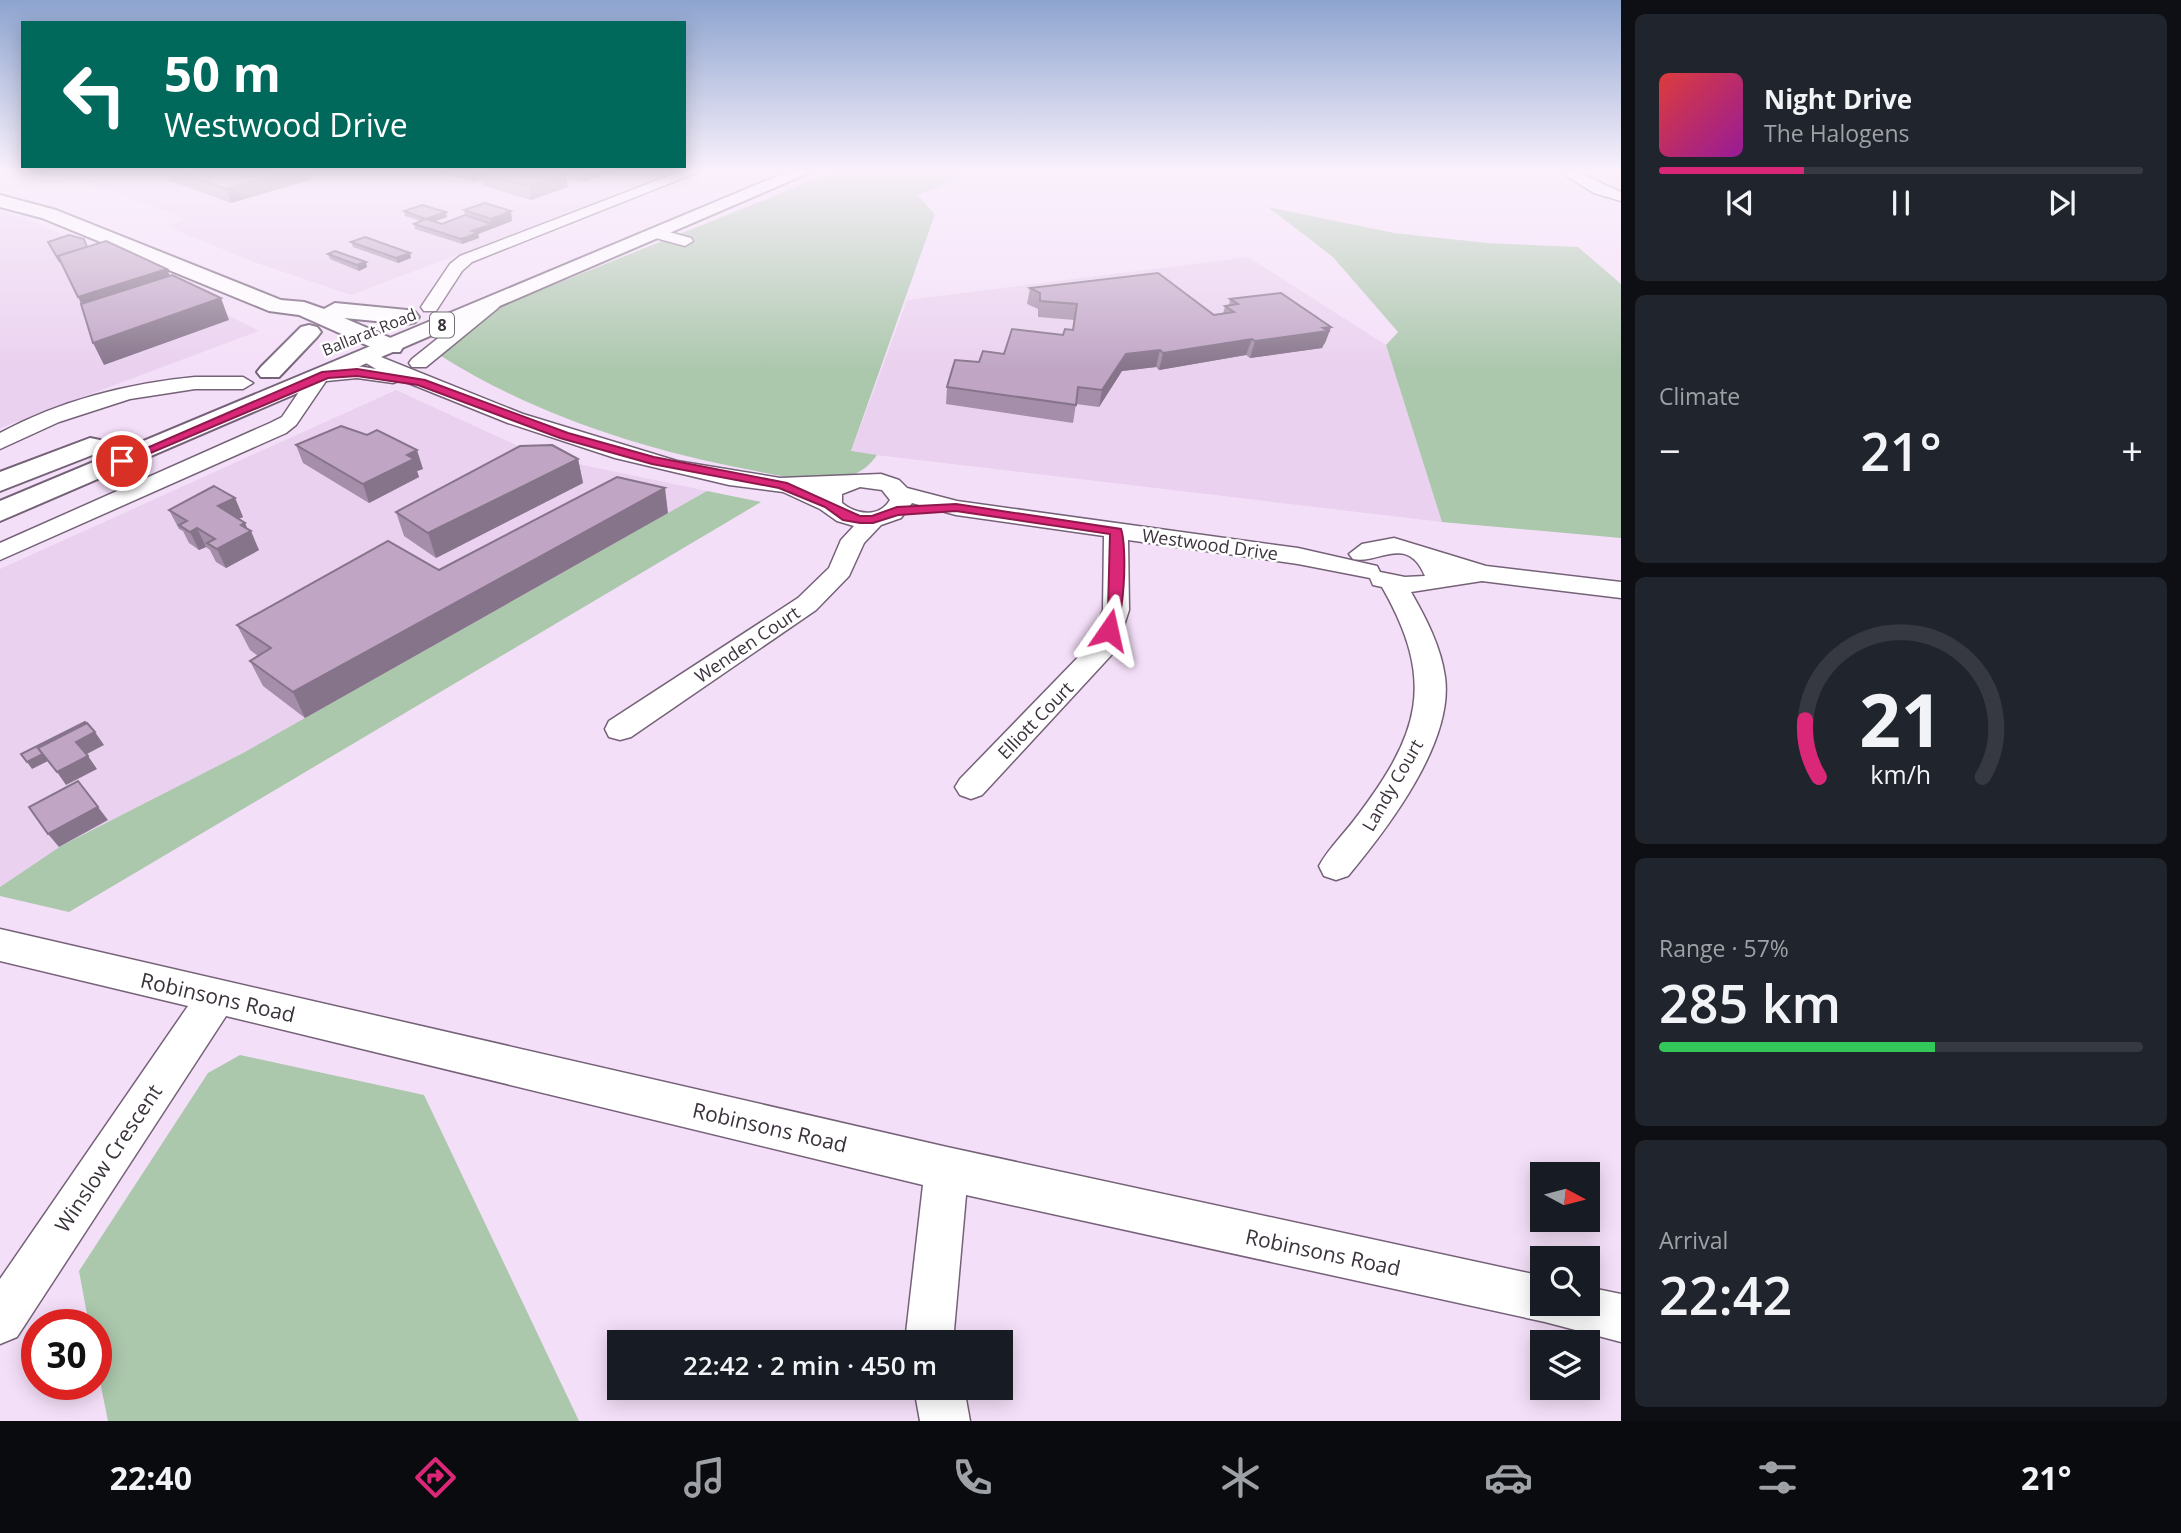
<!DOCTYPE html>
<meta charset="utf-8">
<style>
body{margin:0;font-family:"Open Sans",sans-serif;background:#20242c;color:#f1f3f6;height:100vh;display:flex;flex-direction:column;font-size:26px;white-space:nowrap}
*{box-sizing:border-box;margin:0}
p{font-size:23px;color:#9ea1a6}
.icon{flex:none;width:38px;height:38px;fill:none;stroke:currentColor;stroke-width:2;stroke-linecap:round;stroke-linejoin:round}
.map{position:relative;flex:1;overflow:hidden}
.drawer{display:flex;flex-direction:column;gap:14px;padding:14px;background:#0d0f14;width:560px}
.drawer>*{flex:none}
.banner{position:absolute;left:21px;top:21px;width:665px;height:147px;border-radius:0px;box-shadow:0 4px 18px #0003;background:#00695c;color:#fff;overflow:hidden}
.needle{width:46px;rotate:97deg}
.fabs{position:absolute;left:1530px;top:1162px;display:grid;gap:14px}
.fabs a{display:grid;place-items:center;width:70px;height:70px;border-radius:0px;background:#171b24;box-shadow:0 4px 18px #0003;font-size:35px}
.speed{position:absolute;left:21px;top:1309px;display:flex;gap:14px;font-size:35px;font-weight:700;text-align:center}
.speed>*{display:grid;place-content:center;width:91px;height:91px;border-radius:50%;background:#171b24;box-shadow:0 4px 18px #0003;line-height:1}
.speed .limit{border:10px solid #d22;background:#fff;color:#111}
.pin{position:absolute;display:grid;place-items:center;width:60px;height:60px;color:#fff;margin:-30px;border:4px solid #fff;border-radius:50%;box-shadow:0 2px 7px #0007}
.me{position:absolute;width:77px;margin:-38px;rotate:11deg;stroke-linejoin:round;filter:drop-shadow(0 0 5px #0008)}
.turn{display:flex;align-items:center;gap:24px;height:147px;padding:0 28px;font-size:32px}
.turn .icon{width:91px;height:91px;stroke-width:2.5}
.turn b{display:block;font-size:49px;line-height:60px}
.big{font-size:52px;font-weight:600;line-height:1.1}
.drawer .widget{flex:1;display:flex;flex-direction:column;justify-content:center;gap:10px;min-width:0;padding:0 24px;border-radius:10px;background:#20242c}
.drawer .dial{align-items:center;gap:0}
.dial svg{height:182px;overflow:visible;fill:none;stroke:#363941;stroke-width:7;stroke-linecap:round;text-anchor:middle}
.dial text{fill:#f1f3f6;stroke:none}
.song{display:flex;align-items:center;gap:21px}
.cover{width:84px;height:84px;border-radius:10px;background:linear-gradient(135deg,hsl(0 70% 55%),hsl(300 70% 35%))}
.played{height:7px;border-radius:4px;background:linear-gradient(90deg,#db2777 30%,#363941 30%)}
.keys{display:flex;justify-content:space-around;direction:ltr}
.heat{display:flex;justify-content:space-between;align-items:center;font-size:38px;direction:ltr}
.charge{height:10px;border-radius:5px;background:linear-gradient(90deg,#34c759 57%,#363941 0)}
.trip{position:absolute;left:607px;top:1330px;width:406px;height:70px;border-radius:0px;background:#171b24;box-shadow:0 4px 18px #0003;font-weight:600;line-height:70px;text-align:center}
.menu{display:flex;height:112px;justify-content:space-around;align-items:center;background:#090b0e;color:#9ea1a6}
.menu .icon{width:49px;height:49px}
.menu .active{color:#db2777}
.menu b{font-size:32px;color:#f1f3f6}
main{display:flex;flex:1;min-height:0}
.map>svg:first-child{display:block}
.built{fill:#ead1ef}
.green{fill:#abc7ac}
.lines{fill:none;stroke-linecap:round;stroke-linejoin:round}
.minor-casing{stroke:#756278;stroke-width:3}
.major-casing{stroke:#756278;stroke-width:4}
.highway-casing{stroke:#756278;stroke-width:4}
.minor{fill:#fff;fill-rule:evenodd}
.major{fill:#fff;fill-rule:evenodd}
.highway{fill:#fff;fill-rule:evenodd}
.wall{fill:#a58ea9}
.shaded-wall{fill:#86748a}
.building{fill:#c0a5c5;stroke:#86748a;stroke-width:2}
.route{fill:#db2777;stroke:#8e194d;stroke-width:2}
.labels{text-anchor:middle;dominant-baseline:central;stroke-width:5;stroke-linejoin:round;paint-order:stroke}
.shield{fill:#fff;stroke:#767077;stroke-width:2}
.shield-label{font-size:16px;font-weight:bold;fill:#3c333d}
.far-street-label{font-size:16px;fill:#3c333d;stroke:#fff}
.street-label{font-size:18px;fill:#3c333d;stroke:#fff}
.near-street-label{font-size:21px;fill:#3c333d;stroke:#fff}
</style>
<main>
<div class="map">
<svg width="1621" height="1421" viewBox="0 0 1621 1421">
<rect width="100%" height="100%" fill="#f4dff8"/>
<g class="built">
<polygon points="15,172 676,172 351,295 251,261 166,226 187,219 141,202 84,181"/>
<polygon points="0,211 31,221 117,258 259,331 0,428"/>
<polygon points="1248,257 1386,345 1442,522 851,452 907,300"/>
<polygon points="396,390 540,456 707,491 243,753 61,846 0,887 0,569"/>
</g>
<g class="green">
<path d="M833 172H966L959 179 917 195 935 214 851 451 877 455C870 465 860 474 847 476 813 484 780 476 746 469 641 449 533 414 441 356L442 349 475 321 499 307Z"/>
<polygon points="1268,207 1394,233 1487,243 1578,247 1621,284 1621,538 1442,522 1386,345 1398,332 1333,257"/>
<polygon points="707,491 761,502 69,912 0,896 0,887 61,846 243,753"/>
<polygon points="240,1055 424,1095 579,1421 108,1421 96,1362 96,1325 89,1325 79,1271 208,1073"/>
</g>
<g class="lines">
<g class="minor-casing">
<g id="minor">
<polygon points="679,172 698,172 472,262 462,271 436,311 424,311 421,307 450,264 460,256"/>
<polygon points="1560,172 1577,172 1621,192 1621,201 1594,193"/>
<polygon points="658,229 691,238 693,241 685,246 652,237 650,234"/>
<polygon points="492,299 501,304 498,308 426,367 412,367 409,363 412,359 486,300"/>
<path d="M366 351 523 414 677 461 780 478 881 474 899 480 907 488 957 501 1298 548 1377 566 1380 572 1405 577 1425 576C1407 533 1378 565 1353 559L1349 554 1362 544 1394 538 1486 566 1621 582V598L1482 581 1411 592C1426 618 1441 647 1445 677 1454 742 1388 828 1348 876L1336 880 1324 876 1319 866C1328 849 1343 835 1355 819 1419 735 1437 683 1382 587L1373 585 1370 578 1298 564 1128 540 1129 610 1116 650 982 795 971 799 960 795 955 787 960 779 1089 646 1103 610 1104 536 956 515 912 503 901 518 881 525 864 543 849 576 816 610 631 737 620 740 609 737 605 729 609 721 798 598 829 568 841 540 854 526 837 521 820 509 783 492 729 485 615 458 508 423 401 380 393 383 357 378 326 381 296 425 286 433 0 560V543L270 423 282 417 311 374 357 366 376 369 356 357ZM860 487 882 490 890 500C879 518 857 515 842 503V494Z"/>
<path d="M195 377H243L253 383 243 389H195L130 399 59 422 0 449V433C59 401 129 383 195 377Z"/>
<polygon points="0,929 947,1147 1542,1276 1542,1304 1587,1304 1587,1287 1621,1294 1621,1342 1545,1322 966,1195 953,1342 905,1342 923,1185 226,1016 17,1337 0,1344 0,1279 188,1006 0,961"/>
<polygon points="914,1388 964,1388 970,1421 920,1421"/>
</g>
</g>
<g class="major-casing">
<g id="major">
<polygon points="0,195 56,210 281,300 304,302 324,309 335,303 407,310 415,312 419,317 415,322 407,324 344,318 400,342 403,347 400,352 382,352 299,315 269,311 42,218 0,207"/>
<polygon points="309,325 317,327 321,332 317,337 279,377 261,377 257,372 261,367 301,327"/>
</g>
</g>
<g class="highway-casing">
<g id="highway">
<polygon points="787,172 811,172 0,521 0,501"/>
<polygon points="90,438 100,440 104,446 100,452 0,491 0,472"/>
</g>
</g>
<use href="#minor" class="minor"/>
<use href="#major" class="major"/>
<use href="#highway" class="highway"/>
</g>
<g class="wall">
<polygon points="165,172 311,172 313,179 231,203 168,180"/>
<polygon points="439,172 612,172 584,182 566,177 568,187 531,200 484,186 483,179 473,182"/>
<polygon points="464,210 512,221 478,234 479,238 462,244 415,229 414,224 421,221 405,216 404,211 447,217 434,221 442,224 465,215"/>
<polygon points="351,242 411,258 398,263 353,247"/>
<polygon points="328,254 367,267 359,271 330,259"/>
<polygon points="1030,288 1214,315 1223,314 1225,306 1229,306 1230,299 1331,327 1325,343 1324,344 1322,348 1250,358 1246,355 1159,370 1156,367 1122,371 1099,407 1076,404 1073,423 946,404 947,387 979,362 1063,335 1073,329 1074,320 1038,317 1038,309 1027,304"/>
<polygon points="296,445 423,469 417,471 419,477 369,503 303,463"/>
<polygon points="578,459 583,483 436,558 404,536 396,512"/>
<polygon points="235,498 243,517 238,519 247,529 259,550 226,568 216,562 210,550 206,547 199,550 189,543 183,531 179,529 169,510"/>
<polygon points="668,513 305,718 263,686 250,661 258,656 250,650 237,625 439,570"/>
</g>
<g class="shaded-wall">
<polygon points="285,172 311,172 313,179 231,203 226,189"/>
<polygon points="471,172 501,172 482,173 483,179 473,182"/>
<polygon points="582,172 612,172 584,182"/>
<polygon points="565,173 568,187 531,200 529,186"/>
<polygon points="511,211 512,221 478,234 479,238 462,244 461,239 472,231 492,224 491,219"/>
<polygon points="446,212 447,217 428,224 426,219"/>
<polygon points="410,253 411,258 398,263 396,258"/>
<polygon points="366,262 367,267 359,271 357,265"/>
<polygon points="167,269 176,289 88,319 78,297"/>
<polygon points="221,298 229,320 104,365 93,343"/>
<polygon points="1331,327 1325,343 1324,344 1322,348 1250,358 1255,341"/>
<polygon points="1252,339 1246,355 1159,370 1163,353"/>
<polygon points="1160,350 1156,367 1122,371 1099,407 1102,390 1126,354"/>
<polygon points="417,450 423,469 417,471 419,477 369,503 363,484 407,455"/>
<polygon points="578,459 583,483 436,558 428,533"/>
<polygon points="665,488 668,513 305,718 293,692"/>
<polygon points="235,498 243,517 226,525 218,506"/>
<polygon points="245,523 249,532 251,531 259,550 226,568 217,549 241,525"/>
<polygon points="197,528 206,547 199,550 190,532"/>
<polygon points="95,732 104,745 85,755 43,754"/>
<polygon points="43,754 48,761 32,769 27,762"/>
<polygon points="88,756 97,769 66,785 57,772"/>
<polygon points="98,807 108,820 59,847 48,834"/>
</g>
<g class="building">
<polygon points="179,172 285,172 226,189"/>
<polygon points="483,172 561,172 565,173 529,186 482,173"/>
<polygon points="485,203 511,211 491,219 464,210"/>
<polygon points="422,205 446,212 426,219 442,224 465,215 492,224 472,231 478,233 461,239 414,224 426,219 404,211"/>
<polygon points="69,235 84,239 87,247 58,256 60,262 48,242"/>
<polygon points="365,237 410,253 396,258 351,242"/>
<polygon points="106,241 167,269 78,297 58,256"/>
<polygon points="335,251 366,262 357,265 328,254"/>
<polygon points="1158,273 1214,315 1234,312 1225,306 1238,304 1230,299 1281,293 1331,327 1323,328 1328,331 1255,341 1252,339 1163,353 1160,350 1126,354 1102,390 1078,387 1076,405 947,387 955,360 979,362 983,351 1004,354 1012,329 1063,335 1065,329 1073,330 1077,304 1040,301 1040,293 1030,288"/>
<polygon points="172,275 221,298 93,343 81,304"/>
<polygon points="341,426 367,435 377,430 417,450 407,455 414,459 363,484 296,445"/>
<polygon points="552,445 578,459 428,533 396,512 520,446"/>
<polygon points="617,477 665,488 293,692 250,661 271,648 237,625 388,541 439,570"/>
<polygon points="214,486 235,498 218,506 245,523 241,525 251,531 217,549 207,543 215,539 197,528 190,532 179,525 187,521 169,510"/>
<polygon points="85,722 86,723 38,748 43,754 27,762 21,754"/>
<polygon points="87,723 95,732 76,742 88,756 57,772 38,748"/>
<polygon points="78,781 98,807 48,834 29,807"/>
</g>
<linearGradient id="sky" x2="0" y2="1"><stop stop-color="#8da4cf"/><stop offset="0.46" stop-color="#faf1fc"/><stop offset="1" stop-color="#faf1fc" stop-opacity="0"/></linearGradient>
<rect width="1621" height="371" fill="url(#sky)"/>
<path class="route" d="M357 369 425 380 568 433 654 457 787 483 860 516H872L897 507 956 504 1121 529C1127 544 1126 629 1109 634L1102 630 1108 610 1110 534 956 511 898 515 873 523H860L843 520 825 507 779 488 652 464 560 438 418 385 357 376 328 378 127 463 117 461 322 372Z"/>
<g class="labels">
<rect class="shield" x="430" y="312.5" width="24" height="25" rx="5"/>
<g class="shield-label">
<text x="442" y="325">8</text>
</g>
<g class="far-street-label">
<text transform="translate(369 332) rotate(-22)">Ballarat Road</text>
</g>
<g class="street-label">
<text transform="translate(1210 544) rotate(8)">Westwood Drive</text>
<text transform="translate(747 644) rotate(-34)">Wenden Court</text>
<text transform="translate(1035 720) rotate(-46)">Elliott Court</text>
<text transform="translate(1392 785) rotate(-60)">Landy Court</text>
</g>
<g class="near-street-label">
<text transform="translate(218 997) rotate(13)">Robinsons Road</text>
<text transform="translate(770 1127) rotate(13)">Robinsons Road</text>
<text transform="translate(108 1158) rotate(-56)">Winslow Crescent</text>
<text transform="translate(1323 1252) rotate(12)">Robinsons Road</text>
</g>
</g>
</svg>
<div class="fabs">
<a><svg class="needle" viewBox="-14 -14 28 28"><path d="M0-13l5 13h-10z" fill="#e53935"/><path d="M0 13l5-13h-10z" fill="#9ea1a6"/></svg></a>
<a><svg class="icon" aria-label="search" viewBox="0 0 24 24"><circle cx="10" cy="10" r="6"/><path d="M15 15l6 6"/></svg></a>
<a><svg class="icon" aria-label="layers" viewBox="0 0 24 24"><path d="M12 4l9 5-9 5-9-5zM3 14l9 5 9-5"/></svg></a>
</div>
<div class="speed"><div class="limit">30</div></div>
<div class="pin" style="left:122px;top:461px;background:#d93025"><svg class="icon" aria-label="arrive" viewBox="0 0 24 24"><path d="M6 21V4h12l-3 4 3 4H6"/></svg></div>
<svg class="me" style="left:1109px;top:630px" viewBox="-20 -20 40 40"><path d="M0-17L14 15 0 8-14 15z" fill="#db2777" stroke="#fff" stroke-width="4"/></svg>
<div class="trip">22:42 · 2 min · 450 m</div>
<div class="banner">
<div class="turn"><svg class="icon" aria-label="left" viewBox="0 0 24 24"><path d="M17 20v-9H6M10 6l-5 5 5 5"/></svg><div><b>50 m</b>Westwood Drive</div></div>
</div>
</div>
<section class="drawer">
<div class="widget">
<div class="song"><i class="cover"></i><div><b>Night Drive</b><p>The Halogens</p></div></div>
<div class="played"></div>
<div class="keys"><svg class="icon" aria-label="previous" viewBox="0 0 24 24"><path d="M18 5L8 12l10 7zM5 5v14"/></svg><svg class="icon" aria-label="pause" viewBox="0 0 24 24"><path d="M8 5v14M16 5v14"/></svg><svg class="icon" aria-label="next" viewBox="0 0 24 24"><path d="M6 5l10 7-10 7zM19 5v14"/></svg></div>
</div>
<div class="widget"><p>Climate</p>
<div class="heat"><a>−</a><b class="big">21°</b><a>+</a></div>
</div>
<div class="widget dial"><svg viewBox="0 0 100 80">
<path d="M14 69A42 42 0 1 1 86 69"/>
<path d="M14 69A42 42 0 0 1 8 44" stroke="#db2777"/>
<text x="50" y="56" font-size="32" font-weight="700">21</text>
<text x="50" y="72" font-size="11">km/h</text>
</svg></div>
<div class="widget"><p>Range · 57%</p><b class="big">285 km</b><div class="charge"></div></div>
<div class="widget"><p>Arrival</p><b class="big">22:42</b></div>
</section>
</main>
<nav class="menu">
<b>22:40</b>
<svg class="icon active" aria-label="directions" viewBox="0 0 24 24"><path d="M12 3l9 9-9 9-9-9zM9 14v-3h6M13 9l2 2-2 2"/></svg>
<svg class="icon" aria-label="music" viewBox="0 0 24 24"><path d="M9 18V5l10-2v13"/><circle cx="6" cy="18" r="3"/><circle cx="16" cy="16" r="3"/></svg>
<svg class="icon" aria-label="phone" viewBox="0 0 24 24"><path d="M5 4h4l2 5-3 2q2 4 5 5l2-3 5 2v4C11 20 4 13 5 4z"/></svg>
<svg class="icon" aria-label="climate" viewBox="0 0 24 24"><path d="M12 3v18M4 7l16 10M4 17L20 7"/></svg>
<svg class="icon" aria-label="car" viewBox="0 0 24 24"><path d="M5 17H2v-5l4-1 3-4h7l3 4 3 1v5h-3M9 17h6M6 11h13"/><circle cx="7" cy="17" r="2"/><circle cx="17" cy="17" r="2"/></svg>
<svg class="icon" aria-label="filters" viewBox="0 0 24 24"><path d="M4 7h16M4 17h16"/><circle cx="9" cy="7" r="2"/><circle cx="15" cy="17" r="2"/></svg>
<b>21°</b>
</nav>
